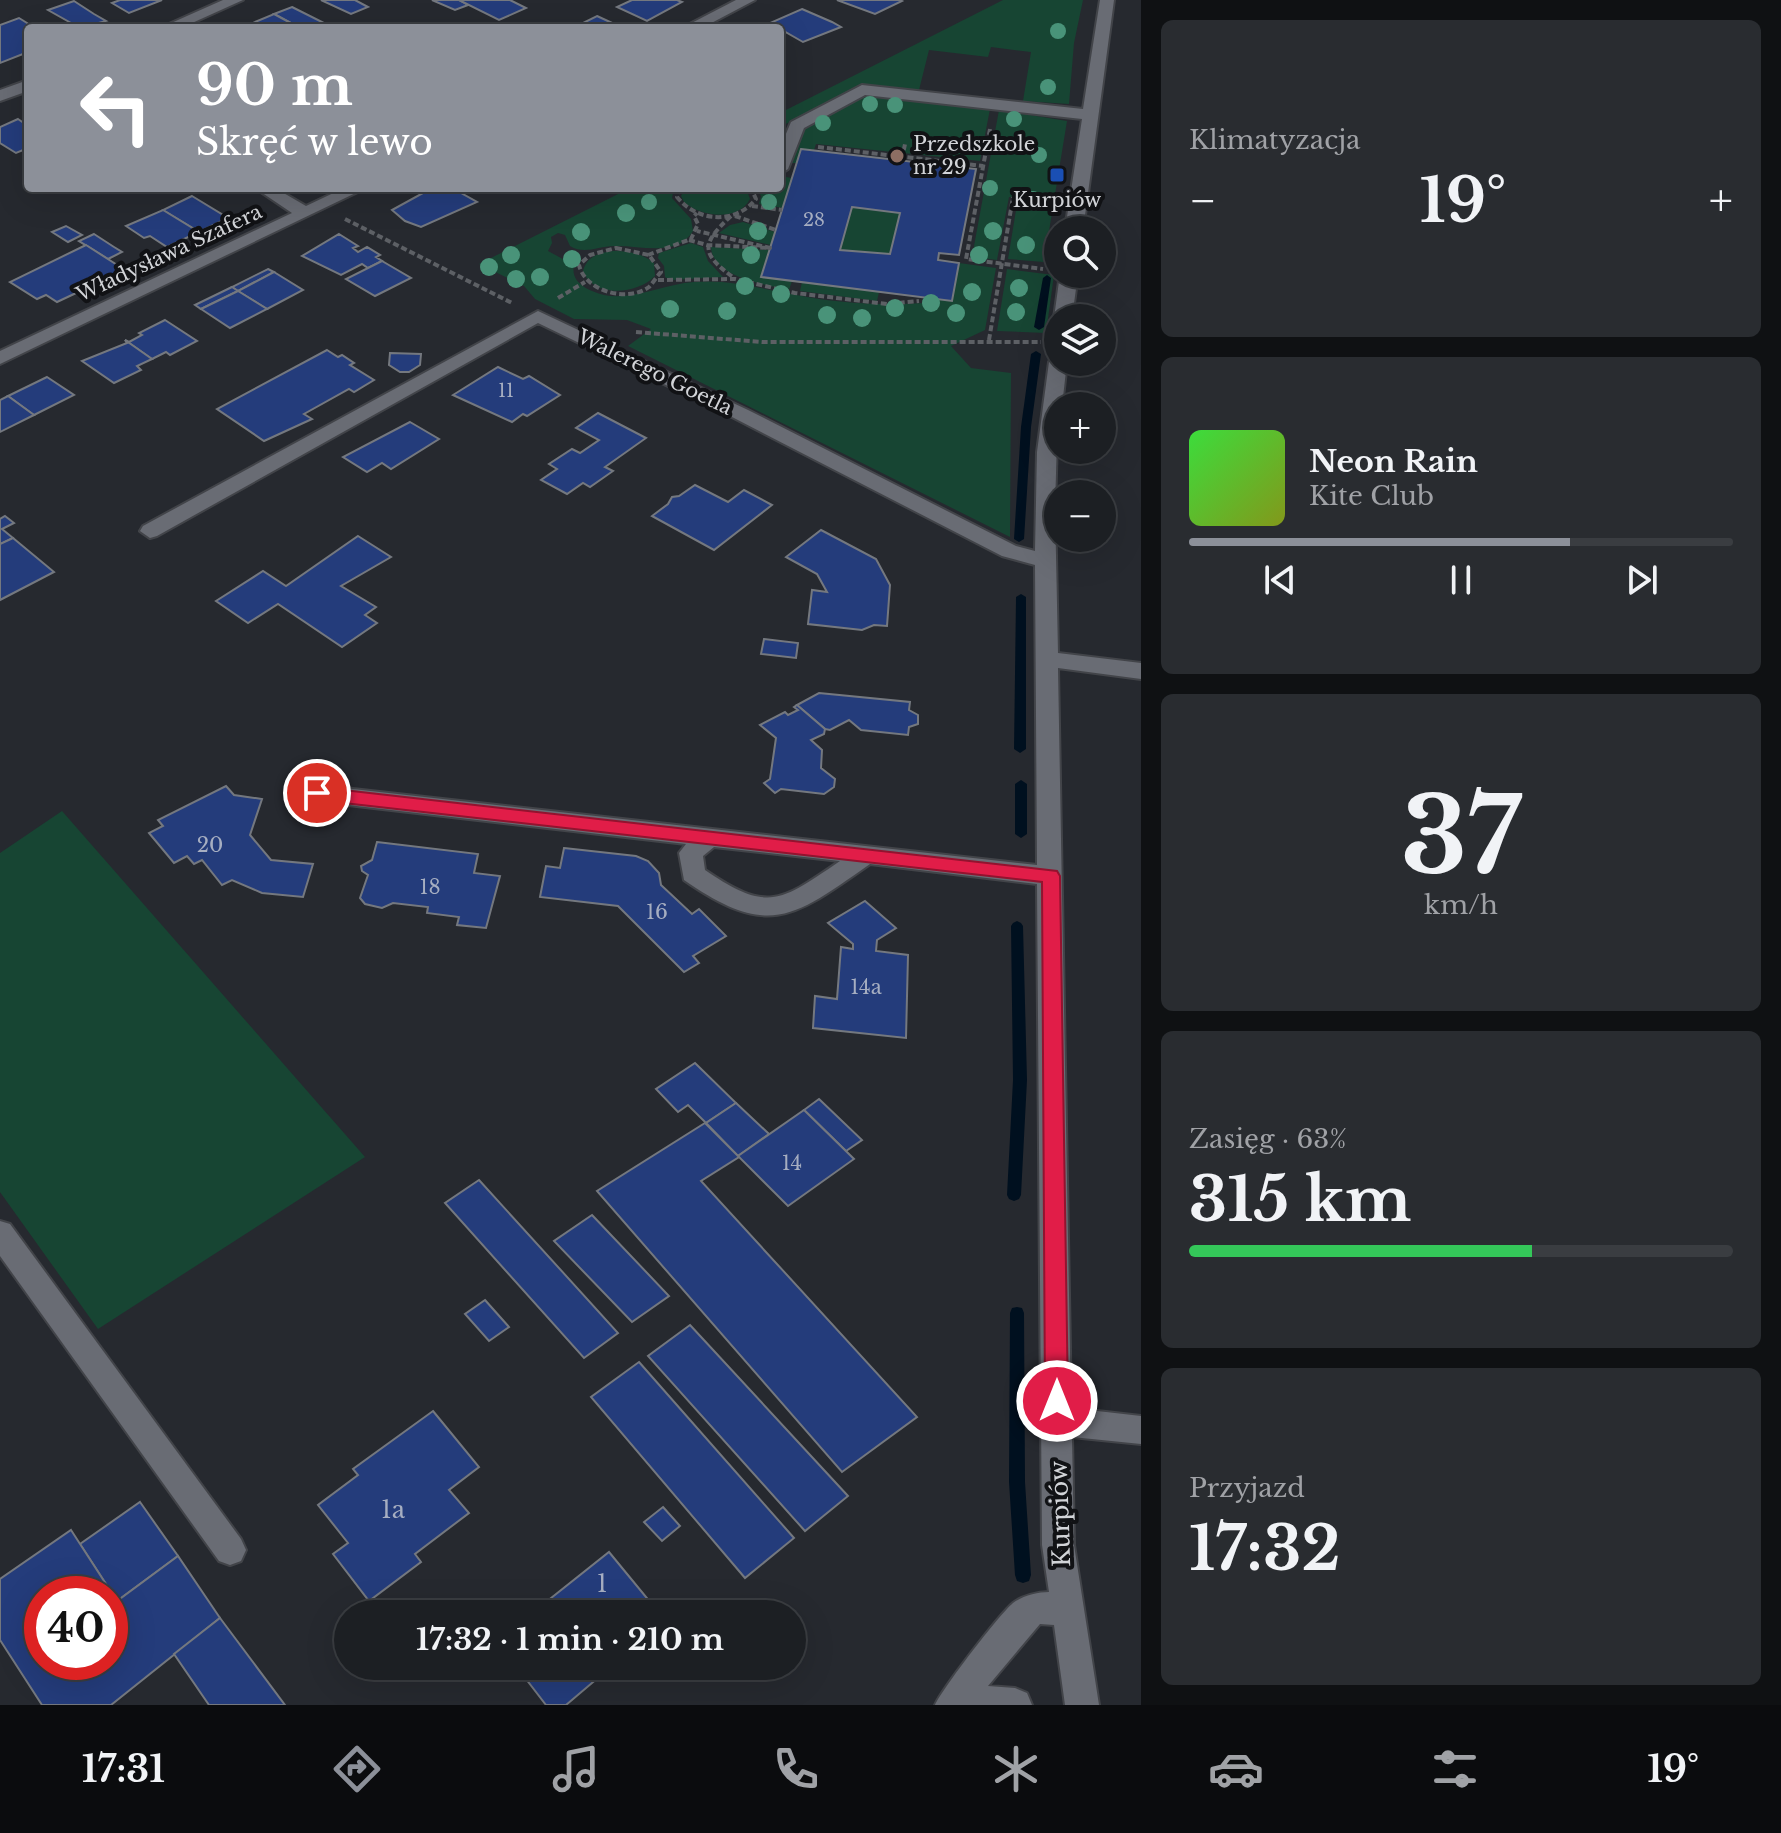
<!DOCTYPE html>
<html lang="pl">
<meta charset="utf-8">
<style>
body{margin:0;font-family:"Libre Baskerville",serif;background:#292c30;color:#f1f3f6;height:100vh;display:flex;flex-direction:column;font-size:30px;white-space:nowrap}
*{box-sizing:border-box;margin:0}
p{font-size:26px;color:#a0a2a6}
.icon{flex:none;width:44px;height:44px;fill:none;stroke:currentColor;stroke-width:2;stroke-linecap:round;stroke-linejoin:round}
.map{position:relative;flex:1;overflow:hidden}
.panel{display:flex;flex-direction:column;gap:20px;padding:20px;background:#0f1113;width:640px}
.panel>*{flex:none}
.banner{position:absolute;left:24px;top:24px;width:760px;height:168px;border-radius:8px;box-shadow:0 8px 32px #0002,0 0 0 2px #3a3d41;background:#8c9099;color:#fff;overflow:hidden}
.controls{position:absolute;left:1044px;top:216px;display:grid;gap:16px}
.controls a{display:grid;place-items:center;width:72px;height:72px;border-radius:50%;background:#1c1f23;box-shadow:0 8px 32px #0002,0 0 0 2px #3a3d41;font-size:40px}
.speed{position:absolute;left:24px;top:1576px;display:flex;gap:16px;font-size:40px;font-weight:700;text-align:center}
.speed>*{display:grid;place-content:center;width:104px;height:104px;border-radius:50%;background:#1c1f23;box-shadow:0 8px 32px #0002,0 0 0 2px #3a3d41;line-height:1}
.speed .limit{border:12px solid #d22;background:#fff;color:#111}
.pin{position:absolute;display:grid;place-items:center;width:68px;height:68px;color:#fff;margin:-34px;border:4px solid #fff;border-radius:50%;box-shadow:0 2px 8px #0007}
.me{position:absolute;width:88px;margin:-44px;rotate:0deg;stroke-linejoin:round;filter:drop-shadow(0 0 6px #0008)}
.turn{display:flex;align-items:center;gap:28px;height:168px;padding:0 40px;font-size:36px}
.turn .icon{width:104px;height:104px;stroke-width:2.5}
.turn b{display:block;font-size:56px;line-height:68px}
.big{font-size:60px;font-weight:700;line-height:1.1}
.panel .widget{flex:1;display:flex;flex-direction:column;justify-content:center;gap:12px;min-width:0;padding:0 28px;border-radius:12px;background:#292c30}
.panel .dial{align-items:center;gap:0}
.dial b{font-size:104px;line-height:1}
.song{display:flex;align-items:center;gap:24px}
.cover{width:96px;height:96px;border-radius:12px;background:linear-gradient(135deg,hsl(120 70% 55%),hsl(70 70% 35%))}
.played{height:8px;border-radius:4px;background:linear-gradient(90deg,#8c9099 70%,#3a3d41 70%)}
.keys{display:flex;justify-content:space-around;direction:ltr}
.heat{display:flex;justify-content:space-between;align-items:center;font-size:44px;direction:ltr}
.charge{height:12px;border-radius:6px;background:linear-gradient(90deg,#34c759 63%,#3a3d41 0)}
.trip{position:absolute;left:334px;top:1600px;width:472px;height:80px;border-radius:40px;background:#1c1f23;box-shadow:0 8px 32px #0002,0 0 0 2px #3a3d41;font-weight:700;line-height:80px;text-align:center}
.tabs{display:flex;height:128px;justify-content:space-around;align-items:center;background:#0b0c0e;color:#a0a2a6}
.tabs .icon{width:56px;height:56px}
.tabs .on{color:#8c9099}
.tabs b{font-size:36px;color:#f1f3f6}
main{display:flex;flex:1;min-height:0}
.map>svg:first-child{display:block}
.green{fill:#174533}
.lines{fill:none;stroke-linecap:round;stroke-linejoin:round}
.stream{fill:#00101f;fill-rule:evenodd}
.building{fill:#243c7b;stroke:#74787f;stroke-width:2;fill-rule:evenodd}
.minor-casing{stroke:#424449;stroke-width:4}
.path{stroke:#5d6065;stroke-width:4;stroke-dasharray:6 3;stroke-linecap:butt}
.minor{fill:#696c74;fill-rule:evenodd}
.tree{fill:#499379}
.route{fill:#e11d48;stroke:#92132f;stroke-width:2}
.education-dot{fill:#8d6e63;stroke:#111215;stroke-width:3}
.transit-dot{fill:#1a4fb4;stroke:#111215;stroke-width:3}
.labels{text-anchor:middle;dominant-baseline:central;stroke-width:8;stroke-linejoin:round;paint-order:stroke}
.far-number-label{font-size:18px;fill:#a6aec1}
.far-poi-label{font-size:20px;fill:#d2d4d8;stroke:#111215;text-anchor:start}
.far-street-label{font-size:20px;fill:#d2d4d8;stroke:#111215}
.number-label{font-size:20px;fill:#a6aec1}
.near-number-label{font-size:24px;fill:#a6aec1}
.street-label{font-size:24px;fill:#d2d4d8;stroke:#111215}
</style>
<main>
<div class="map">
<svg width="1141" height="1705" viewBox="0 0 1141 1705">
<rect width="100%" height="100%" fill="#26292f"/>
<g class="green">
<polygon points="1003,0 1083,0 1074,43 1069,104 1023,101 1031,52 991,47 988,57 929,50 919,90 860,86 780,127 780,113"/>
<polygon points="858,96 990,109 980,161 816,144 814,150 801,149 797,163 790,163 803,126"/>
<polygon points="999,110 1067,121 1044,262 1008,259 1018,198 1009,197 997,260 972,257"/>
<polygon points="780,176 792,178 783,208 759,204 761,196 756,188 780,188"/>
<path d="M630 188H674L672 198 691 219 693 231C676 258 641 245 614 246 598 246 585 255 570 246L565 235 558 233 551 237 552 243 548 251 574 265C570 283 589 291 604 295 632 301 664 284 694 282 728 279 758 288 791 294 835 303 880 306 925 303L959 263 996 268 985 330 951 346 971 368 1011 373 1010 537 628 346 651 329 627 320 574 319 535 299 524 286 479 264Z"/>
<path d="M685 188H746L750 199C738 222 701 217 684 202L681 196Z"/>
<polygon points="852,207 900,213 890,254 840,250"/>
<polygon points="743,222 775,232 771,245 719,233 730,225"/>
<polygon points="691,243 703,247 708,261 723,277 670,280 665,277 664,266 658,258 659,253"/>
<path d="M711 247 770 250 762 277 792 281 789 290C765 284 713 278 711 247Z"/>
<path d="M613 251C629 251 641 253 654 263L655 276C637 295 593 298 583 271 587 256 599 253 613 251Z"/>
<polygon points="1007,269 1054,275 1046,333 997,331"/>
<polygon points="802,282 879,292 877,301 800,291"/>
<polygon points="62,811 365,1157 98,1329 0,1192 0,853"/>
</g>
<g class="lines">
<g class="stream">
<polygon points="1047,275 1051,278 1044,327 1039,330 1034,327 1043,278"/>
<polygon points="1036,351 1041,354 1031,427 1024,539 1019,542 1014,539 1021,427 1031,354"/>
<polygon points="1021,594 1026,597 1026,749 1020,753 1014,749 1016,597"/>
<polygon points="1021,780 1027,784 1027,834 1021,838 1015,834 1015,784"/>
<polygon points="1017,921 1021,923 1023,926 1027,1080 1021,1195 1019,1199 1014,1201 1009,1199 1007,1195 1013,1080 1011,926 1013,923"/>
<polygon points="1017,1307 1022,1308 1024,1313 1025,1482 1031,1575 1029,1581 1023,1583 1017,1581 1015,1575 1009,1482 1010,1313 1012,1308"/>
</g>
</g>
<g class="building">
<polygon points="120,0 162,0 129,13 112,3"/>
<polygon points="321,0 355,0 368,7 351,14"/>
<polygon points="432,0 459,0 468,5 455,10"/>
<polygon points="459,0 510,0 526,8 499,20"/>
<polygon points="632,0 677,0 682,2 647,21 617,7"/>
<polygon points="837,0 900,0 902,1 875,14"/>
<polygon points="74,1 94,14 106,21 80,28 48,10"/>
<polygon points="292,7 326,24 318,28 300,28 274,14"/>
<polygon points="802,9 832,22 841,27 803,42 770,23"/>
<polygon points="274,14 300,28 266,28 255,22"/>
<polygon points="597,16 623,28 573,28"/>
<polygon points="19,18 35,28 28,28 28,52 0,63 0,25"/>
<polygon points="18,119 28,126 28,148 16,153 0,143 0,127"/>
<path d="M801 149 976 169 959 255 939 253 938 260 959 263 952 301 761 277ZM852 207 900 213 890 254 840 250Z"/>
<polygon points="432,188 452,188 477,202 421,227 405,221 392,210"/>
<polygon points="192,196 228,218 199,232 163,210"/>
<polygon points="163,210 199,232 167,247 150,236 144,238 126,226"/>
<polygon points="66,226 82,235 68,242 52,232"/>
<polygon points="94,234 114,247 122,252 108,259 79,241"/>
<polygon points="339,234 358,246 353,248 358,252 367,247 380,255 376,257 382,261 368,268 362,264 341,275 302,256"/>
<polygon points="86,245 125,270 57,302 46,295 37,299 10,282"/>
<polygon points="382,261 411,278 375,296 346,279"/>
<polygon points="268,269 274,272 238,291 232,287"/>
<polygon points="274,272 303,290 267,309 238,291"/>
<polygon points="232,287 238,291 201,309 195,305"/>
<polygon points="238,291 267,309 230,328 201,309"/>
<polygon points="165,320 197,341 170,355 166,352 152,359 125,340 129,342 142,335 139,333"/>
<polygon points="125,340 152,359 137,366 141,370 114,383 82,361 127,343"/>
<polygon points="327,350 338,357 342,355 354,363 350,365 374,380 354,392 349,389 304,414 312,419 264,441 217,409"/>
<polygon points="390,353 421,354 420,365 409,372 400,372 389,365"/>
<polygon points="498,367 523,379 529,376 560,395 527,416 523,414 512,422 453,395"/>
<polygon points="47,377 74,395 34,415 8,396"/>
<polygon points="8,396 34,415 0,432 0,400"/>
<polygon points="598,413 646,438 605,467 613,471 590,487 583,483 567,494 541,480 557,469 549,464 572,449 580,453 599,440 576,428"/>
<polygon points="410,422 439,439 391,469 382,463 367,472 343,457"/>
<polygon points="695,485 728,502 744,490 772,505 714,550 652,516 668,504 672,497 679,496"/>
<polygon points="5,516 14,523 2,529 13,538 0,544 0,519"/>
<polygon points="821,530 876,559 890,585 887,626 874,625 862,630 808,624 812,590 827,592 817,574 786,557"/>
<polygon points="358,536 391,557 341,586 376,607 365,615 377,623 342,647 278,604 248,623 216,601 263,571 286,586"/>
<polygon points="13,538 54,572 0,600 0,544"/>
<polygon points="764,639 798,643 796,658 761,654"/>
<polygon points="819,693 910,702 909,710 918,715 918,724 909,727 908,735 861,730 849,720 830,730 825,729 797,705"/>
<polygon points="797,705 825,729 824,734 811,740 822,750 821,768 835,779 834,787 824,794 781,789 775,793 764,783 770,779 776,738 760,725 785,712 788,715 798,710 794,707"/>
<polygon points="226,786 234,795 262,799 250,835 271,860 313,864 303,897 262,893 232,880 222,885 202,860 194,864 187,856 174,863 149,833 163,826 158,820"/>
<polygon points="377,842 478,854 474,873 500,876 486,928 457,925 459,917 427,913 428,907 393,903 382,908 365,904 360,898 368,875 362,871 361,866 372,860"/>
<polygon points="564,848 636,856 648,861 659,873 661,885 692,914 699,909 726,936 693,956 699,963 684,972 618,906 540,897 546,866 560,868"/>
<polygon points="865,901 896,928 877,940 876,951 908,955 906,1038 813,1028 815,996 837,999 841,947 853,949 853,944 828,923"/>
<polygon points="695,1063 736,1103 706,1123 688,1105 678,1112 656,1089"/>
<polygon points="819,1099 862,1140 846,1151 804,1110"/>
<polygon points="736,1103 769,1134 738,1156 706,1123"/>
<polygon points="804,1110 854,1159 788,1206 738,1156"/>
<polygon points="705,1123 739,1157 701,1181 917,1417 842,1472 597,1191"/>
<polygon points="479,1180 618,1333 584,1358 445,1203"/>
<polygon points="592,1215 669,1296 632,1322 554,1241"/>
<polygon points="485,1300 509,1327 489,1341 465,1314"/>
<polygon points="690,1325 848,1496 805,1531 648,1356"/>
<polygon points="639,1362 794,1538 745,1578 591,1397"/>
<polygon points="433,1411 479,1467 449,1490 469,1513 415,1554 421,1562 369,1601 333,1554 348,1543 318,1505 358,1475 353,1469"/>
<polygon points="140,1502 178,1556 117,1601 80,1544"/>
<polygon points="663,1507 680,1526 662,1541 644,1522"/>
<path d="M71 1530 117 1601 178 1556 220 1618 111 1705H42L0 1640V1579ZM42 1594H110V1662H42Z"/>
<polygon points="609,1552 660,1614 531,1614"/>
<polygon points="220,1618 285,1705 209,1705 174,1654"/>
<polygon points="516,1666 612,1666 566,1705 546,1705"/>
</g>
<g class="lines">
<g class="minor-casing">
<g id="minor">
<polygon points="223,0 243,0 181,28 160,28"/>
<polygon points="736,0 755,0 702,28 682,28"/>
<polygon points="1100,0 1114,0 1083,230 1065,230 1082,119 865,95 804,128 788,169 780,174 780,148 791,122 862,85 1083,109"/>
<polygon points="28,80 28,91 0,101 0,90"/>
<polygon points="255,188 275,188 306,206 344,188 366,188 0,364 0,351 292,213"/>
<polygon points="1060,274 1078,274 1072,318 1058,318 1058,322 1054,318"/>
<path d="M538 311 748 410 1016 546 1035 551 1037 452 1049 362 1058 356V362H1067L1062 406H1058L1055 507 1058 653 1141 663V679L1058 668 1071 1408 1141 1416V1444L1072 1437 1074 1545 1099 1705H1065L1054 1625 1040 1624 988 1686 1015 1688 1027 1693 1032 1705H935C943 1688 998 1616 1013 1603 1022 1596 1038 1592 1049 1592L1042 1545 1037 884 870 864C793 918 769 939 684 880L679 853 686 844 322 802C312 811 307 818 293 814L289 808 309 787 317 785 1037 865 1035 565 1002 556 734 418 538 323 157 536 150 538 140 531 143 526ZM714 847 840 861C780 902 768 913 705 870L703 856Z"/>
<polygon points="0,1221 10,1224 241,1539 246,1550 241,1561 230,1565 219,1561 0,1256"/>
</g>
</g>
<g class="path">
<polyline points="990,129 966,259 1043,269"/>
<polyline points="818,147 983,166"/>
<polyline points="902,159 905,144"/>
<path d="M680 188 677 197C697 222 735 225 756 199L751 188"/>
<polyline points="752,206 782,210"/>
<path d="M731 216C701 244 700 253 734 278"/>
<polyline points="735,216 776,230"/>
<polyline points="345,219 512,303"/>
<polyline points="689,240 707,245 770,248 697,231"/>
<path d="M616 248 649 255 661 272C657 276 653 283 649 287 627 303 585 291 579 265L590 255Z"/>
<polyline points="648,255 691,239 698,224 694,216 697,213"/>
<polyline points="658,280 735,279 795,293 887,304 919,301"/>
<polyline points="558,298 585,282"/>
<polyline points="636,332 762,342 1041,342"/>
<polyline points="989,340 1013,197"/>
</g>
<use href="#minor" class="minor"/>
</g>
<g class="tree">
<circle cx="1058" cy="31" r="8"/>
<circle cx="1048" cy="87" r="8"/>
<circle cx="870" cy="104" r="8"/>
<circle cx="895" cy="105" r="8"/>
<circle cx="1014" cy="119" r="8"/>
<circle cx="823" cy="123" r="8"/>
<circle cx="997" cy="144" r="8"/>
<circle cx="1039" cy="155" r="8"/>
<circle cx="990" cy="188" r="8"/>
<circle cx="1033" cy="199" r="8"/>
<circle cx="649" cy="202" r="8"/>
<circle cx="769" cy="202" r="8"/>
<circle cx="626" cy="213" r="9"/>
<circle cx="758" cy="231" r="9"/>
<circle cx="993" cy="231" r="9"/>
<circle cx="581" cy="232" r="9"/>
<circle cx="1026" cy="245" r="9"/>
<circle cx="511" cy="255" r="9"/>
<circle cx="751" cy="255" r="9"/>
<circle cx="979" cy="255" r="9"/>
<circle cx="572" cy="259" r="9"/>
<circle cx="489" cy="267" r="9"/>
<circle cx="540" cy="277" r="9"/>
<circle cx="516" cy="279" r="9"/>
<circle cx="745" cy="286" r="9"/>
<circle cx="1019" cy="288" r="9"/>
<circle cx="972" cy="292" r="9"/>
<circle cx="781" cy="294" r="9"/>
<circle cx="931" cy="303" r="9"/>
<circle cx="895" cy="308" r="9"/>
<circle cx="670" cy="309" r="9"/>
<circle cx="727" cy="311" r="9"/>
<circle cx="1016" cy="312" r="9"/>
<circle cx="956" cy="313" r="9"/>
<circle cx="827" cy="315" r="9"/>
<circle cx="862" cy="318" r="9"/>
</g>
<polygon class="route" points="317,787 1057,871 1060,876 1068,1401 1065,1408 1057,1411 1049,1408 1045,1401 1042,882 317,800 308,793"/>
<circle class="education-dot" cx="897" cy="156" r="8"/>
<rect class="transit-dot" x="1049" y="167" width="16" height="16" rx="4"/>
<g class="labels">
<g class="far-number-label">
<text x="814" y="220">28</text>
<text x="506" y="391">11</text>
</g>
<g class="far-poi-label">
<text x="913" y="144">Przedszkole<tspan x="913" dy="23">nr 29</tspan></text>
<text x="1057" y="200" text-anchor="middle">Kurpiów</text>
</g>
<g class="far-street-label">
<text transform="translate(169 253) rotate(-25)">Władysława Szafera</text>
<text transform="translate(655 372) rotate(26)">Walerego Goetla</text>
</g>
<g class="number-label">
<text x="210" y="845">20</text>
<text x="430" y="887">18</text>
<text x="657" y="912">16</text>
<text x="866" y="987">14a</text>
<text x="792" y="1163">14</text>
</g>
<g class="near-number-label">
<text x="393" y="1509">1a</text>
<text x="602" y="1583">1</text>
</g>
<g class="street-label">
<text transform="translate(1060 1514) rotate(-92)">Kurpiów</text>
</g>
</g>
</svg>
<div class="controls">
<a><svg class="icon" aria-label="search" viewBox="0 0 24 24"><circle cx="10" cy="10" r="6"/><path d="M15 15l6 6"/></svg></a>
<a><svg class="icon" aria-label="layers" viewBox="0 0 24 24"><path d="M12 4l9 5-9 5-9-5zM3 14l9 5 9-5"/></svg></a>
<a>+</a>
<a>−</a>
</div>
<div class="speed"><div class="limit">40</div></div>
<div class="pin" style="left:317px;top:793px;background:#d93025"><svg class="icon" aria-label="arrive" viewBox="0 0 24 24"><path d="M6 21V4h12l-3 4 3 4H6"/></svg></div>
<svg class="me" style="left:1057px;top:1401px" viewBox="-20 -20 40 40"><circle r="17" fill="#e11d48" stroke="#fff" stroke-width="3"/><path d="M0-11L8 9 0 5-8 9z" fill="#fff"/></svg>
<div class="trip">17:32 · 1 min · 210 m</div>
<div class="banner">
<div class="turn"><svg class="icon" aria-label="left" viewBox="0 0 24 24"><path d="M17 20v-9H6M10 6l-5 5 5 5"/></svg><div><b>90 m</b>Skręć w lewo</div></div>
</div>
</div>
<section class="panel">
<div class="widget"><p>Klimatyzacja</p>
<div class="heat"><a>−</a><b class="big">19°</b><a>+</a></div>
</div>
<div class="widget">
<div class="song"><i class="cover"></i><div><b>Neon Rain</b><p>Kite Club</p></div></div>
<div class="played"></div>
<div class="keys"><svg class="icon" aria-label="previous" viewBox="0 0 24 24"><path d="M18 5L8 12l10 7zM5 5v14"/></svg><svg class="icon" aria-label="pause" viewBox="0 0 24 24"><path d="M8 5v14M16 5v14"/></svg><svg class="icon" aria-label="next" viewBox="0 0 24 24"><path d="M6 5l10 7-10 7zM19 5v14"/></svg></div>
</div>
<div class="widget dial"><b>37</b><p>km/h</p></div>
<div class="widget"><p>Zasięg · 63%</p><b class="big">315 km</b><div class="charge"></div></div>
<div class="widget"><p>Przyjazd</p><b class="big">17:32</b></div>
</section>
</main>
<nav class="tabs">
<b>17:31</b>
<svg class="icon on" aria-label="directions" viewBox="0 0 24 24"><path d="M12 3l9 9-9 9-9-9zM9 14v-3h6M13 9l2 2-2 2"/></svg>
<svg class="icon" aria-label="music" viewBox="0 0 24 24"><path d="M9 18V5l10-2v13"/><circle cx="6" cy="18" r="3"/><circle cx="16" cy="16" r="3"/></svg>
<svg class="icon" aria-label="phone" viewBox="0 0 24 24"><path d="M5 4h4l2 5-3 2q2 4 5 5l2-3 5 2v4C11 20 4 13 5 4z"/></svg>
<svg class="icon" aria-label="climate" viewBox="0 0 24 24"><path d="M12 3v18M4 7l16 10M4 17L20 7"/></svg>
<svg class="icon" aria-label="car" viewBox="0 0 24 24"><path d="M5 17H2v-5l4-1 3-4h7l3 4 3 1v5h-3M9 17h6M6 11h13"/><circle cx="7" cy="17" r="2"/><circle cx="17" cy="17" r="2"/></svg>
<svg class="icon" aria-label="filters" viewBox="0 0 24 24"><path d="M4 7h16M4 17h16"/><circle cx="9" cy="7" r="2"/><circle cx="15" cy="17" r="2"/></svg>
<b>19°</b>
</nav>
